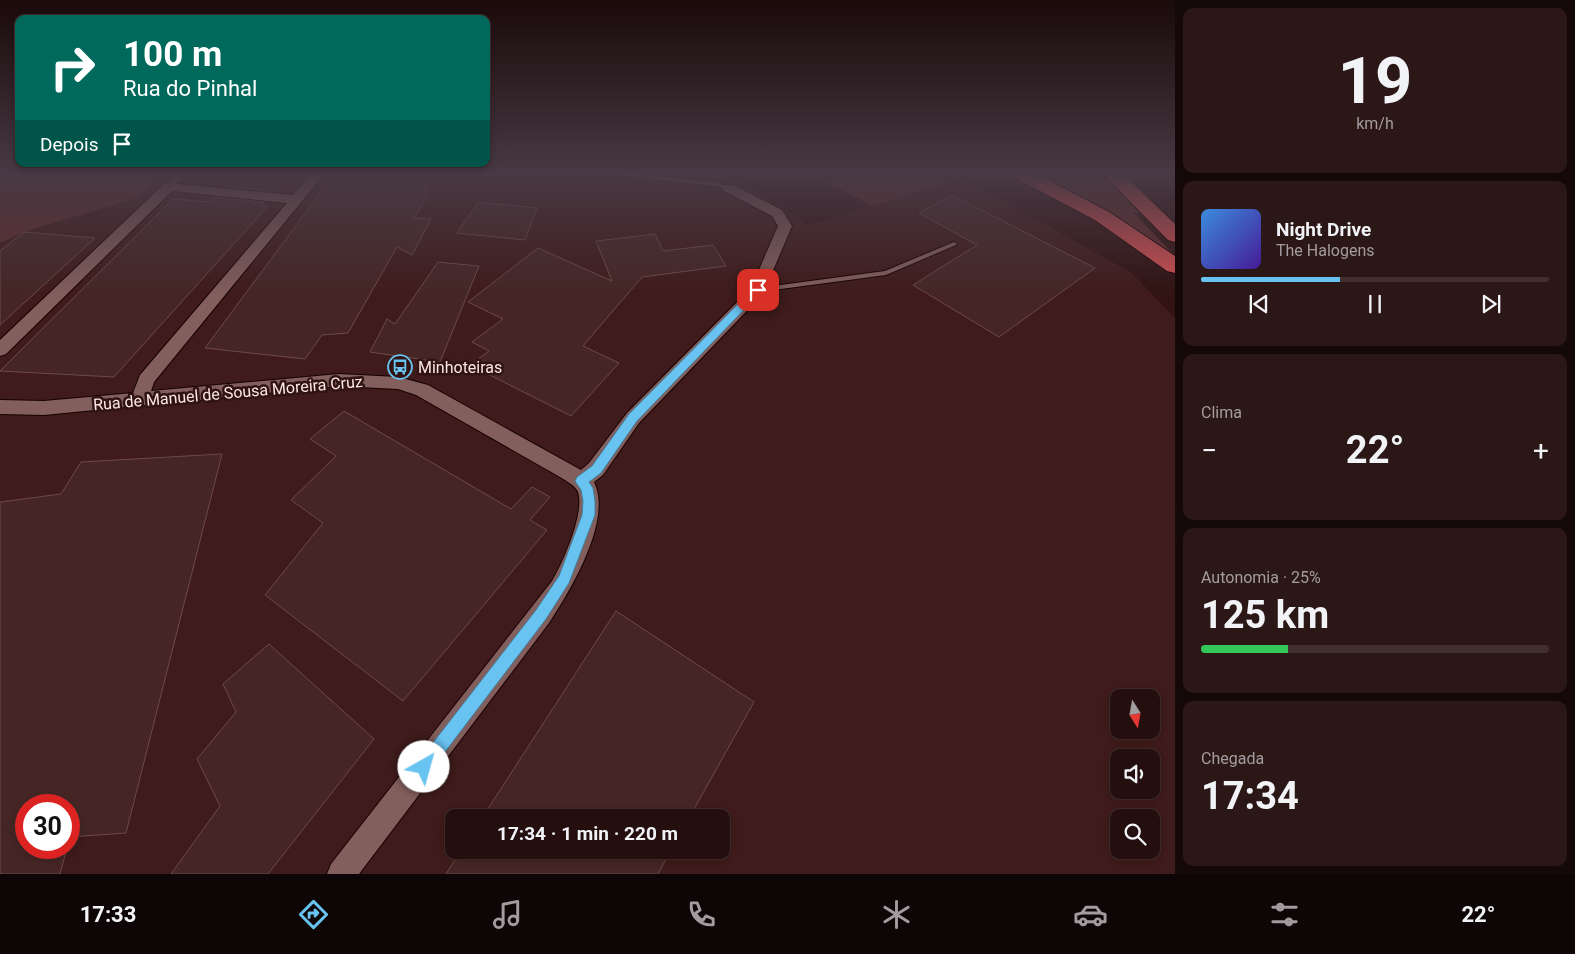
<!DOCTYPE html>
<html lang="pt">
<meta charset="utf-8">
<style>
body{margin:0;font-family:Roboto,sans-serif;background:#2c1717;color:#f1f3f6;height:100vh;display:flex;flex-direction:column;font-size:19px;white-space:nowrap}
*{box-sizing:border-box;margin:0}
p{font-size:16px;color:#a39c9e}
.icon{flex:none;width:28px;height:28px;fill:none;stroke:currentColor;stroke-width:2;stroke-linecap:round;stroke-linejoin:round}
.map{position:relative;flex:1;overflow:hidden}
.drawer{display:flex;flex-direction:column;gap:8px;padding:8px;background:#140808;width:400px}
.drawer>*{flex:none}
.guide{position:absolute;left:15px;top:15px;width:475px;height:152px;border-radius:10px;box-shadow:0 2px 8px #0003,0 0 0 1px #412e2e;background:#00695c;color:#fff;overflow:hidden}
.needle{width:32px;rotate:169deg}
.buttons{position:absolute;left:1110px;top:689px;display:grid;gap:10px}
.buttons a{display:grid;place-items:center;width:50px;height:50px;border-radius:10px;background:#240e0e;box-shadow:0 2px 8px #0003,0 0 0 1px #412e2e;font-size:25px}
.speed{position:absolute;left:15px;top:794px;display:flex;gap:10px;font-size:25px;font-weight:700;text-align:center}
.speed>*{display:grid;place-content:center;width:65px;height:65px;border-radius:50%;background:#240e0e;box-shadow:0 2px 8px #0003,0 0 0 1px #412e2e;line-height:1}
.speed .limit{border:8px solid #d22;background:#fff;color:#111}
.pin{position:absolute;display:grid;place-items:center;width:42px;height:42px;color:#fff;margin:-21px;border-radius:10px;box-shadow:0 2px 8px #0006}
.me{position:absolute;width:55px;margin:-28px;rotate:38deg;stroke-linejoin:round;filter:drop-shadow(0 0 4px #0008)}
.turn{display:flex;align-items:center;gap:18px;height:105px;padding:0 25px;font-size:22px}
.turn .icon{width:65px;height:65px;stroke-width:2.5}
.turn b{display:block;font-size:35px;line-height:42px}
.then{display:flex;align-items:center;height:48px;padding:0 25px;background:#0003;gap:10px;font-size:19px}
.big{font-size:38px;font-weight:700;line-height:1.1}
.drawer .tile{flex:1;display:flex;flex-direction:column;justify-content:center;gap:8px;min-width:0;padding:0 18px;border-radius:10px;background:#2c1717}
.drawer .dial{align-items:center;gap:0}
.dial b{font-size:65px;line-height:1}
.song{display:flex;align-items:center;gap:15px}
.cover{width:60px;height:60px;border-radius:8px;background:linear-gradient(135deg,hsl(210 70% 55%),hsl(260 70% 35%))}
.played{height:5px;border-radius:2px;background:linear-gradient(90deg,#69c3f1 40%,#412e2e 40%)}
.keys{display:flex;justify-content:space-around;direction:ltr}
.heat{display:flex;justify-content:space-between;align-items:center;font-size:28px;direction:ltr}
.charge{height:8px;border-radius:4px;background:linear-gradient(90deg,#34c759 25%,#412e2e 0)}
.trip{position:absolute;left:445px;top:809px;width:285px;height:50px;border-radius:10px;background:#240e0e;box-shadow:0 2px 8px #0003,0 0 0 1px #412e2e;font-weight:700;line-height:50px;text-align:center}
.dock{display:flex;height:80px;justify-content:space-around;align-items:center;background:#0e0606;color:#a39c9e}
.dock .icon{width:35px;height:35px}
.dock .on{color:#69c3f1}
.dock b{font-size:22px;color:#f1f3f6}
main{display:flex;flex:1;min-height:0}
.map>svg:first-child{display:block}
.built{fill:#3f1b1b;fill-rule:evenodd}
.green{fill:#5f2c2b}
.building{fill:#452625;stroke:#6d4a49}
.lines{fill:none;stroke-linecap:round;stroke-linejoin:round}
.lane-casing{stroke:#160102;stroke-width:2}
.street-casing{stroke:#160102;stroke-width:2}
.highway-casing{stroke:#160102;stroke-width:2}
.lane{fill:#825e5c;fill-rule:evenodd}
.street{fill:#825e5c;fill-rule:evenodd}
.highway{fill:#d15052;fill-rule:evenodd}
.route{fill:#69c3f1;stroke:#447f9d}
.labels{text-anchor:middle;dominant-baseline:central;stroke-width:5;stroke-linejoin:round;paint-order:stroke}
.poi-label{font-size:16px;fill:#fbe6e4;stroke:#301312;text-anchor:start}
.street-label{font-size:16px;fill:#fbe6e4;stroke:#301312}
</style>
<main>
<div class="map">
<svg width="1175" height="874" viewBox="0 0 1175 874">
<rect width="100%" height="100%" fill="#301312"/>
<path class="built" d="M163 173H726L809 225 962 178 1132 273 1175 318V874H0V243L24 232 136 198ZM1119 698H1151V730H1119ZM1119 758H1151V790H1119ZM26 805H69V848H26ZM454 818H721V850H454ZM1119 818H1151V850H1119Z"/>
<g class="green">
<polygon points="0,173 163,173 136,198 24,232 0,243"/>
<polygon points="810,173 948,173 962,178 872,206"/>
<polygon points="1034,173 1100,173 1140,213 1133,212 1174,255"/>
</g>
<g class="building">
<polygon points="239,173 290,173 274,191 225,187"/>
<polygon points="335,173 401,173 396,181 429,184 423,194 428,195 414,218 431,219 412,255 397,247 348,333 322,335 305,359 205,348"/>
<polygon points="952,195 1095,268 999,337 913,285 977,245 919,213"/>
<polygon points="214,197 264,202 261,206 268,206 114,377 0,371 173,199 210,202"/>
<polygon points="478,202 537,208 525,240 457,233"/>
<polygon points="24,232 95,238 0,325 0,251"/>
<polygon points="655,234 663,251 713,245 726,266 642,277 583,346 619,363 571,416 470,365 489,351 472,342 503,319 468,302 538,248 612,281 596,241"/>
<polygon points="438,262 479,266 440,362 370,352 387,319 395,324"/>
<polygon points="344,411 511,509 532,487 550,497 530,520 547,530 403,701 265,595 323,523 291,500 336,456 310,439"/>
<polygon points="222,454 126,833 69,837 69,805 26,805 26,848 67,848 60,874 0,874 0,502 61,494 81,462"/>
<polygon points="616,611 754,702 689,818 482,818"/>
<polygon points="269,644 374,739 268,874 171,874 220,806 197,759 236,712 223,684"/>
<polygon points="461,850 671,850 658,874 446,874"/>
</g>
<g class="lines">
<g class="lane-casing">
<g id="lane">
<polygon points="180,173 187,173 171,188 167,188 167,186"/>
<polygon points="624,173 715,182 732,188 729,190 715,186 622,176 622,174"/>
<polygon points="954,242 957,244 956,245 886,275 758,292 754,290 758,288 885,271"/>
</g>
</g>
<g class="street-casing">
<path id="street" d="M312 173H325L154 382 151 391 339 374 398 377 428 385 581 470 589 463 627 413 751 288 778 226 772 216 724 191 722 188 724 185H734L782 210 792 226 763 294 639 423 603 475 594 482C613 520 570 591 549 623L359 874H327L331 864 552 581C563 563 585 512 578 492 575 485 566 481 560 477L416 395 398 389 339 386 44 415 0 414V400L44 401 133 393 140 375 287 203 172 191 6 354 0 356V340L164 184 169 183 293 195Z"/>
</g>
<g class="highway-casing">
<g id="highway">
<polygon points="1012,173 1035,173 1109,212 1175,256 1175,273 1167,271 1095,220 1014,177"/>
<polygon points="1102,173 1122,173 1175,224 1175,242 1168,240"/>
</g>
</g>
<use href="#lane" class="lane"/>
<use href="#street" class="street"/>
<use href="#highway" class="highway"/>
</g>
<linearGradient id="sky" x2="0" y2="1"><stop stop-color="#1a0a0a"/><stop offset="0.59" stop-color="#483944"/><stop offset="1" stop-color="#483944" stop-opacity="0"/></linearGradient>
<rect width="1175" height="295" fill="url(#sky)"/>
<polygon class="route" points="758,286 761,287 761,292 637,421 601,473 589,482 593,488 595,501 595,515 569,583 546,619 429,773 424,775 418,773 416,767 418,762 536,610 559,576 582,515 583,501 581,490 575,481 577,477 592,466 629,414 755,287"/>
<defs>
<g id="bus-ring" transform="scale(1.25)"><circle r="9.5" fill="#301312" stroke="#69c3f1" stroke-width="1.5"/><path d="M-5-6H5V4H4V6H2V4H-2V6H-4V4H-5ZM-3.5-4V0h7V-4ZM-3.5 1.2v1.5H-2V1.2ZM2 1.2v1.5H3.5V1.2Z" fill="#69c3f1"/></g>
</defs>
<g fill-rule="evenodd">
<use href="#bus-ring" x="400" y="367"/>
</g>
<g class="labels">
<g class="poi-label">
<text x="418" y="367">Minhoteiras</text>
</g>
<g class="street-label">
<text transform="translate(228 393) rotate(-5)">Rua de Manuel de Sousa Moreira Cruz</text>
</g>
</g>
</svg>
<div class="buttons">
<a><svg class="needle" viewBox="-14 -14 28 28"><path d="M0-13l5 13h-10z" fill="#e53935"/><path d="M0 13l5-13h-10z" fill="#a39c9e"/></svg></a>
<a><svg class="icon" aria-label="sound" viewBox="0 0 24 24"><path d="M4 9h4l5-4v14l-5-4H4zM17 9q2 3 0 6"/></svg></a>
<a><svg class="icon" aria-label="search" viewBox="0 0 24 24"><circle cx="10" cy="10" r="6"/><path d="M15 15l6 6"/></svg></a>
</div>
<div class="speed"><div class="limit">30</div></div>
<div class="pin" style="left:758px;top:290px;background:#d93025"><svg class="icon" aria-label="arrive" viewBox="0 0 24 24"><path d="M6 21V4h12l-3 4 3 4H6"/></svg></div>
<svg class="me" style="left:424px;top:767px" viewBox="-20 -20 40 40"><circle r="19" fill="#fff"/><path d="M0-13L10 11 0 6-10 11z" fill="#69c3f1"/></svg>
<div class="trip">17:34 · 1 min · 220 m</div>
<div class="guide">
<div class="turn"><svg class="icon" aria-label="right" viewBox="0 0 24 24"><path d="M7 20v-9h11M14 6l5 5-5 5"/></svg><div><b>100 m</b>Rua do Pinhal</div></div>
<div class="then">Depois<svg class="icon" aria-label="arrive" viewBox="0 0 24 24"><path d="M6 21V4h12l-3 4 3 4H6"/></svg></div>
</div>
</div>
<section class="drawer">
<div class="tile dial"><b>19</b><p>km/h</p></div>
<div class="tile">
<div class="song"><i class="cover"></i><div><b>Night Drive</b><p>The Halogens</p></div></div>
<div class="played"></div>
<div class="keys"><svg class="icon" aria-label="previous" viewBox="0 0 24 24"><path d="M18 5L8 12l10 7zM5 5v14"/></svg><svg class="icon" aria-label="pause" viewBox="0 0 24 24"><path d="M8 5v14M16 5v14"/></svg><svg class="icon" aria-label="next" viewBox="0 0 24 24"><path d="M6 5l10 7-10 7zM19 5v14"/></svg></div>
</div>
<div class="tile"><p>Clima</p>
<div class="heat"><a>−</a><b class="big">22°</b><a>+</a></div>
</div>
<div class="tile"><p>Autonomia · 25%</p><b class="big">125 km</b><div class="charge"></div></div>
<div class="tile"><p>Chegada</p><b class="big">17:34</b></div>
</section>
</main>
<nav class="dock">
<b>17:33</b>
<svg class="icon on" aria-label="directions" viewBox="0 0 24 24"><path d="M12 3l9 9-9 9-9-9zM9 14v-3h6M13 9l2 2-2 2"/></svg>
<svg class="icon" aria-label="music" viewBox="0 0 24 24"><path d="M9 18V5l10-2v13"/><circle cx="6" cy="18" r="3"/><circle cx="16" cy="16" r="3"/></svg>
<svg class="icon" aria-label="phone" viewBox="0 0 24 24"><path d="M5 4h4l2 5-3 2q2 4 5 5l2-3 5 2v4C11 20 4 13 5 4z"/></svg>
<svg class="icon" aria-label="climate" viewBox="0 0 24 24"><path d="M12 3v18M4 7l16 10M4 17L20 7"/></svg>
<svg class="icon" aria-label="car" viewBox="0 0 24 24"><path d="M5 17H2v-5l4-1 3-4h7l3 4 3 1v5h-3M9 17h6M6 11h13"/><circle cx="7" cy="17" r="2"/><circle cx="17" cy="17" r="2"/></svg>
<svg class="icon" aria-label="filters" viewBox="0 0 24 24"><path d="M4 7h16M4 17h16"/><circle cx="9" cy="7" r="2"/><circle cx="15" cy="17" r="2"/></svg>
<b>22°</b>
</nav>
